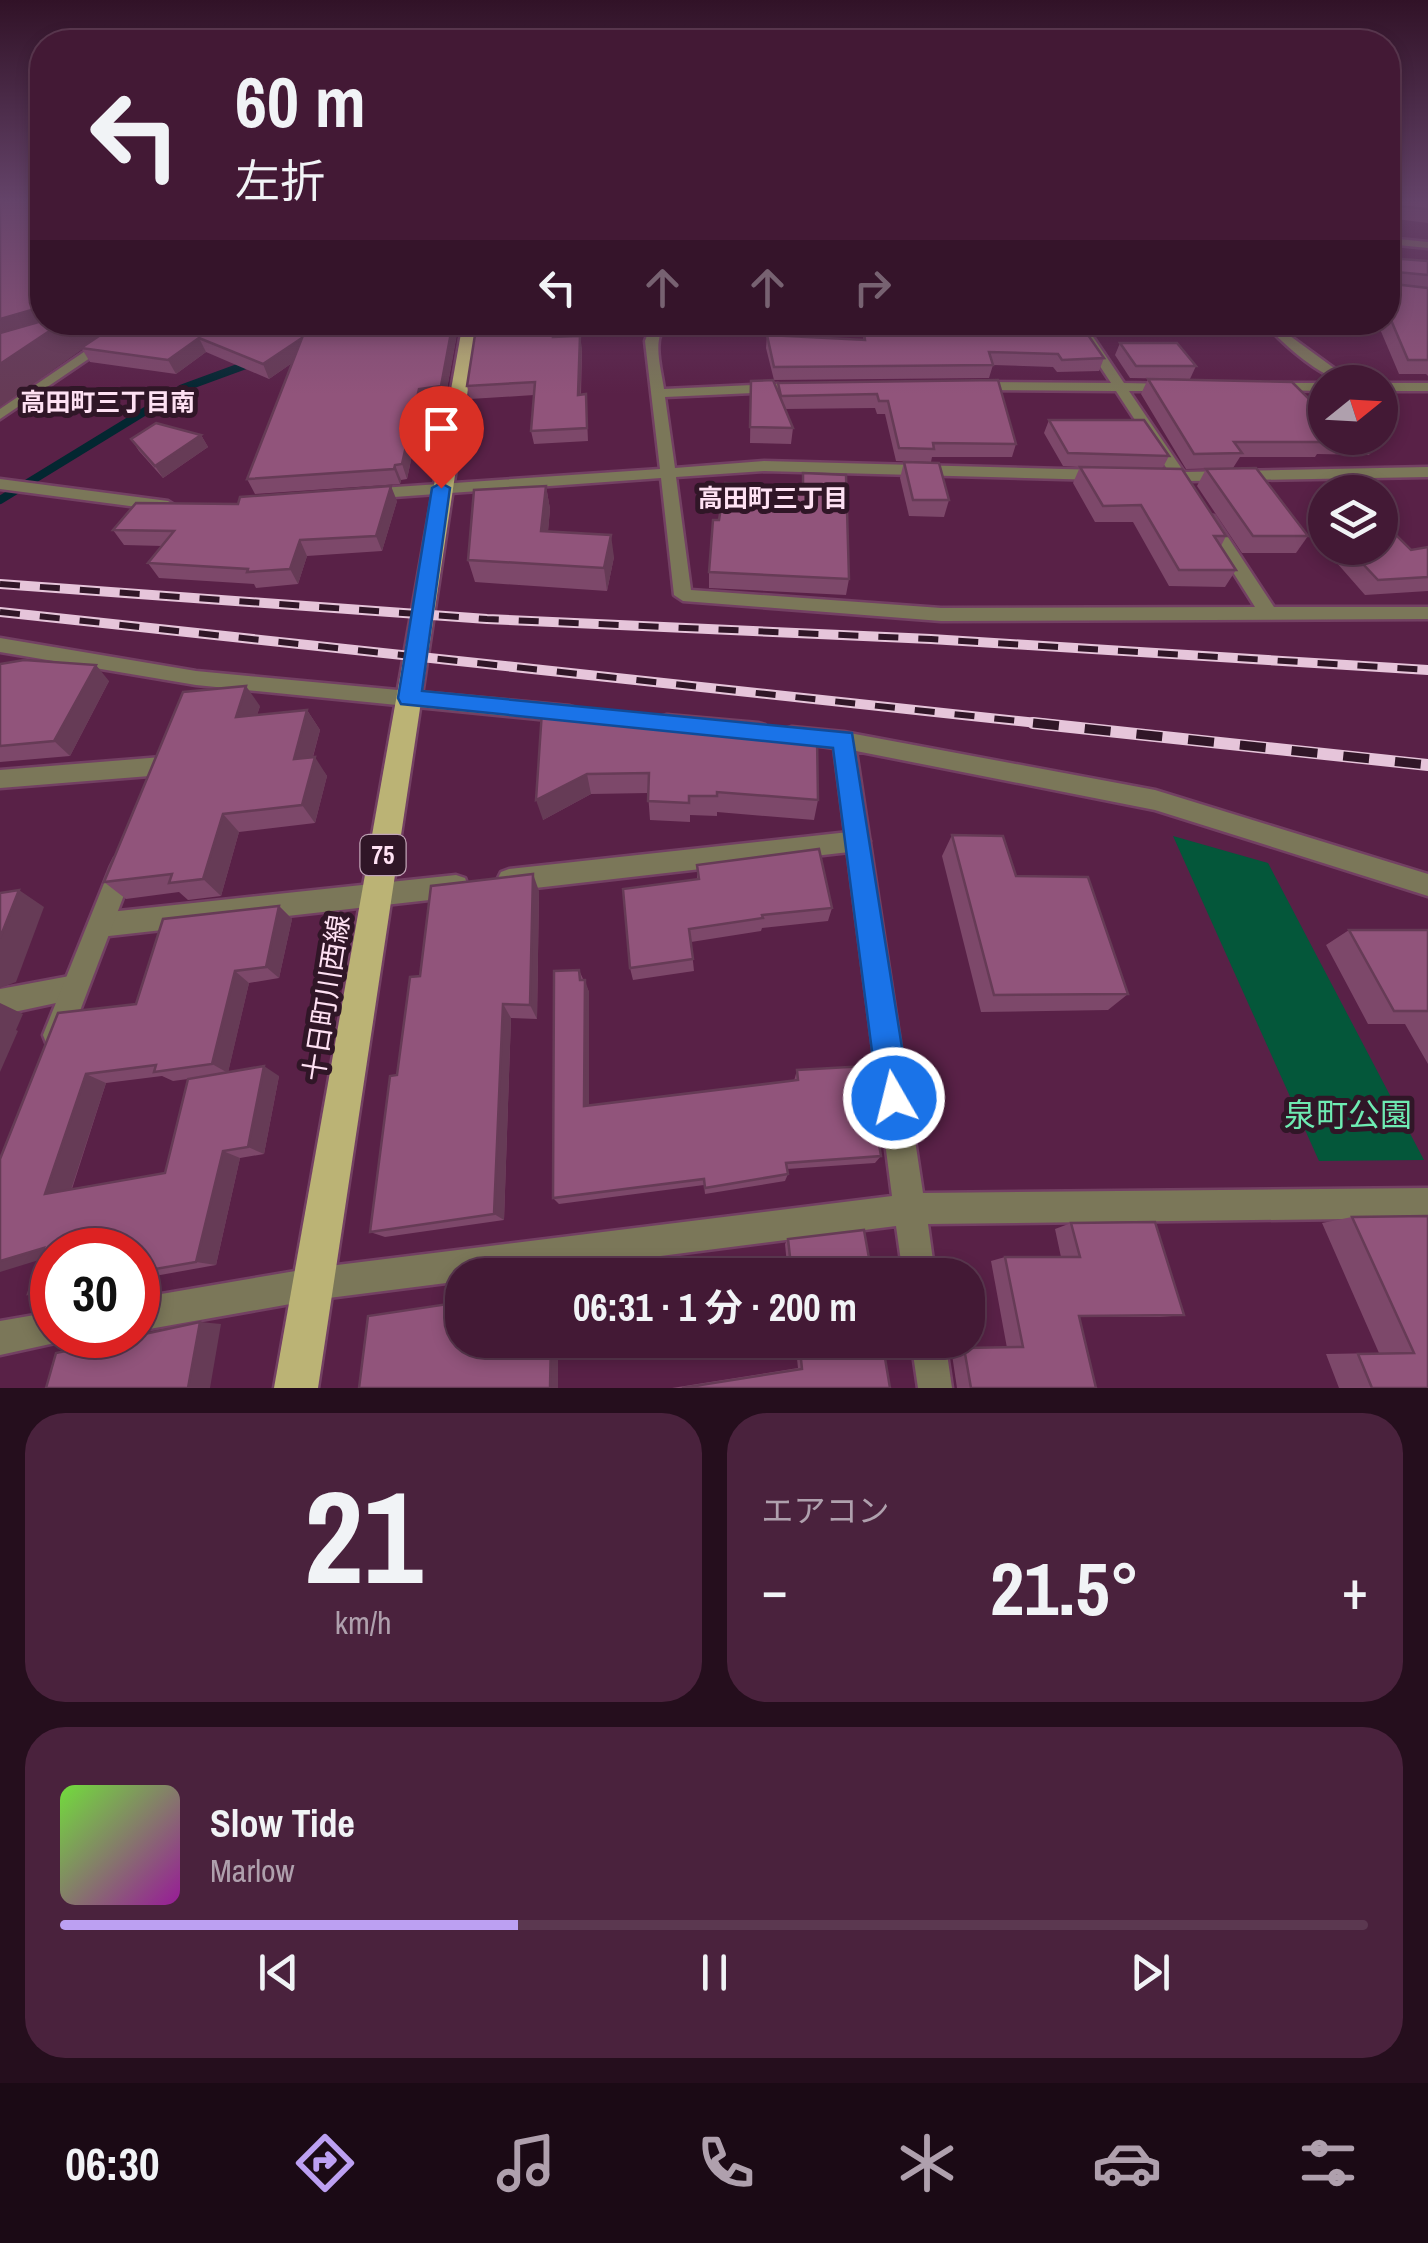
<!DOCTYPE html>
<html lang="ja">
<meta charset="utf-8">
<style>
body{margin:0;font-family:"Archivo Narrow","Noto Sans JP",sans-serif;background:#4a223d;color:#f1f3f6;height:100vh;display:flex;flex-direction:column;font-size:38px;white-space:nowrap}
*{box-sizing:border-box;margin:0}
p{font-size:32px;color:#afa0ad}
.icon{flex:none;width:55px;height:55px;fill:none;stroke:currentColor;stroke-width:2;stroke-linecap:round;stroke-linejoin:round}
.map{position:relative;height:1388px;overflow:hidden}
.panel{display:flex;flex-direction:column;gap:25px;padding:25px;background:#250e1d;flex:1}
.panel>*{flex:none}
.guide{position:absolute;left:30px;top:30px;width:1370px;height:305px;border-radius:40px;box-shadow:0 5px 15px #0003,0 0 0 2px #5b3850;background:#431935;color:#f1f3f6;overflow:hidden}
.needle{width:65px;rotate:72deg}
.fabs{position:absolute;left:1308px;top:365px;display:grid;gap:20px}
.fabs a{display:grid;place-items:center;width:90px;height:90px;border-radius:50%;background:#431935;box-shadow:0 5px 15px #0003,0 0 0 2px #5b3850;font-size:50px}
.speed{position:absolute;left:30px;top:1228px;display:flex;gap:20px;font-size:50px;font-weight:700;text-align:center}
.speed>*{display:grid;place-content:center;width:130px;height:130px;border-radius:50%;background:#431935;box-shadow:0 5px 15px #0003,0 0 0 2px #5b3850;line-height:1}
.speed .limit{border:15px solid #d22;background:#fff;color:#111}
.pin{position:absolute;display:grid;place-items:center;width:85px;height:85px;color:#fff;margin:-102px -42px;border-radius:50% 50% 50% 0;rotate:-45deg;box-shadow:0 0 10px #0007}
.pin .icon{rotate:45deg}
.me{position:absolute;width:110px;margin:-55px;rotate:352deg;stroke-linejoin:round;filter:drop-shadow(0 0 8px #0008)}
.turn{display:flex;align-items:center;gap:35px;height:210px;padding:0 40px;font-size:45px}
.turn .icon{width:130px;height:130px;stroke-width:2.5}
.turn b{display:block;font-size:70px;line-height:85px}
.lanes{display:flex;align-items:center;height:95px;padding:0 40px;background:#0003;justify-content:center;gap:50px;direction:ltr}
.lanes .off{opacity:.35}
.big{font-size:75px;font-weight:700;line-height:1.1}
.panel .card{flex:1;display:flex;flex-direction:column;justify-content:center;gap:15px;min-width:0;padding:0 35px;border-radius:40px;background:#4a223d}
.panel .dial{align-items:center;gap:0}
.dial b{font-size:130px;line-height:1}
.song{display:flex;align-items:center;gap:30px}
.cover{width:120px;height:120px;border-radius:15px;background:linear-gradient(135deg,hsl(100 70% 55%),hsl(300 70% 35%))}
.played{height:10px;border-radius:5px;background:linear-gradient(90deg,#bca0f2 35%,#5b3850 35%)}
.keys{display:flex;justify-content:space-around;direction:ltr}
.heat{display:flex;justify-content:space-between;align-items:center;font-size:55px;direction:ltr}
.panel .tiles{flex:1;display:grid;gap:25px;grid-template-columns:1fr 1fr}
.card:last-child{grid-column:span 2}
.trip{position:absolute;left:445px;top:1258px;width:540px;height:100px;border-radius:40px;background:#431935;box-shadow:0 5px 15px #0003,0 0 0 2px #5b3850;font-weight:700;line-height:100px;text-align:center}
.dock{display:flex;height:160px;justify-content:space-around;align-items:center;background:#1b0a15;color:#afa0ad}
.dock .icon{width:70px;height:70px}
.dock .on{color:#bca0f2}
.dock b{font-size:45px;color:#f1f3f6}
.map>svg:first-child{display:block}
.green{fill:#04573a}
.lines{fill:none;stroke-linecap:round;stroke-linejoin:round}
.stream{stroke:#032731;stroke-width:8}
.lane-casing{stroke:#734063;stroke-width:5}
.street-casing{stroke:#734063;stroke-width:5}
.primary-casing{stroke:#734063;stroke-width:5}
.lane{fill:#7b7759;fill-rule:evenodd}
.street{fill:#7b7759;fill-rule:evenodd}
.primary{fill:#bbb375;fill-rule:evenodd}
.rail-far1-casing{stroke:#e6c5da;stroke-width:10}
.rail-casing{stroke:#e6c5da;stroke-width:12}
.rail-far1{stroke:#301627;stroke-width:6;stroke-dasharray:20;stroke-linecap:butt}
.rail{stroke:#301627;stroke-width:9;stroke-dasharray:26;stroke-linecap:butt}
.wall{fill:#7d486a;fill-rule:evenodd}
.shaded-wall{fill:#663b56}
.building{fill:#91547b;stroke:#663b56;stroke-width:2.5}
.route{fill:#1a73e8;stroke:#114b97;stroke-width:2.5}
.labels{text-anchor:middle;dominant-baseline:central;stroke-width:10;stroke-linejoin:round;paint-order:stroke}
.far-neighbourhood-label{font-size:25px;font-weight:bold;fill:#fee1f3;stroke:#301627}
.shield{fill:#301627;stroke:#c0a4b6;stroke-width:2.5}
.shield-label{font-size:25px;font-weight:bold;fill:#fee1f3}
.street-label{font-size:28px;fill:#fee1f3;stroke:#301627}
.near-park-label{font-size:32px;fill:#6eebb2;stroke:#301627}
</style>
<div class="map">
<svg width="1428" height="1388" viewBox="0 0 1428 1388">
<rect width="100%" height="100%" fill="#592147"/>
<polygon class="green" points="1173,836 1268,863 1424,1160 1319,1161"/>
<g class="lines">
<polyline class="stream" points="0,500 183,388 254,362"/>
<g class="lane-casing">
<g id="lane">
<polygon points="128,322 143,322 0,419 0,409"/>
<polygon points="858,831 866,834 870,841 866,848 858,851 509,891 501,888 497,880 501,872 509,869"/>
<polygon points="456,875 465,878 468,886 465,894 456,897 100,937 91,933 88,925 91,917 100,913"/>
<polygon points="75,975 84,979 88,988 84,997 0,1015 0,989"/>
<polygon points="313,1268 325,1272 329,1284 325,1296 313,1300 138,1331 138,1298"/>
<polygon points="52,1312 52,1335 66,1335 64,1341 0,1355 0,1321"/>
</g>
</g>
<g class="street-casing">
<g id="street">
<polygon points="1388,238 1428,242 1428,248 1388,244"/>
<polygon points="113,322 135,322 73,341 67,337"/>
<path d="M652 322H668C651 338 661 367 664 389L778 384 785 388 778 392 665 397 675 468 764 461 1101 470 1109 475 1101 480 764 471 676 477 691 590 941 608 1255 607 1200 520 1208 515 1214 516 1274 607H1428V619L941 621 683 601 674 595 661 478 366 499 358 494 366 489 660 469 645 341Z"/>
<polygon points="1071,322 1083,322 1124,383 1173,384 1173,390 1168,391 1129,391 1184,472 1428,467 1428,477 1190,481 1189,486 1184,488 1175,481 1155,480 1155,474 1169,472 1116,391 972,390 965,386 972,382 1111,383"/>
<path d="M1264 322H1277L1286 333 1353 382C1327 384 1281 343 1264 322Z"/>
<polygon points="1272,383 1325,383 1325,391 1267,390 1267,384"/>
<rect x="1380" y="383" width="48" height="8"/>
<polygon points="0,479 168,501 176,506 168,511 0,489"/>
<polygon points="0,638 196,671 569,706 576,708 579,714 576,720 569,722 196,685 0,652"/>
<polygon points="667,715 758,723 765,725 768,731 765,737 758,739 667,731 660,729 657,723 660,717"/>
<polygon points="792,727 844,732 1155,790 1428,874 1428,896 1155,810 856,751 923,1193 1428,1188 1428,1218 928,1224 935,1275 903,1275 896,1226 512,1275 462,1275 462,1281 313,1300 301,1296 297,1284 301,1272 313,1268 892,1196 834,748 785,741 782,735 785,729"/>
<polygon points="162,757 170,760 173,766 170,772 162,775 0,788 0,770"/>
<polygon points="123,855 131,858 135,866 67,1045 57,1049 47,1045 43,1035 111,866 115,858"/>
<polygon points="911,1340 945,1340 952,1388 918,1388"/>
</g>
</g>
<g class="primary-casing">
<polygon id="primary" points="463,322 478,322 318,1388 274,1388"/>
</g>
<use href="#lane" class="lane"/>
<use href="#street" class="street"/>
<use href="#primary" class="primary"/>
<g class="rail-far1-casing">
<g id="rail-far1">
<polyline points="0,584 487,619 931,639 1428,670"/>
<polyline points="0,612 1056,725"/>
</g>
</g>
<g class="rail-casing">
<polyline id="rail" points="1033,723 1428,765"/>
</g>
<use href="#rail-far1" class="rail-far1"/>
<use href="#rail" class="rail"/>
</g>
<g class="wall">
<polygon points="1388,200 1428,200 1428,223 1388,218"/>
<polygon points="1388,258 1428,261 1428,376 1426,374 1399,374 1377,322 1388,322"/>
<polygon points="42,322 99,336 211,331 458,328 445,400 423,403 407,479 401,480 400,484 255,494 247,479 292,363 269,379 206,352 176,374 90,362 82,349 0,407"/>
<polygon points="897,322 1079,322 1104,358 1099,371 1057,372 1053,367 993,365 989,378 774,380 766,348 767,335 863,340 864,333 902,334"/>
<polygon points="556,337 582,348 581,394 586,394 588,441 534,444 531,431 534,395 470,399 467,386"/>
<polygon points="1120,343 1196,366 1190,379 1130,378 1115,355"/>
<polygon points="1148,379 1320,410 1380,439 1369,455 1317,454 1315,457 1240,457 1233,468 1186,469 1141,394"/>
<polygon points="998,380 1016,444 1012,457 932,457 931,462 896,461 885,414 877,414 875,408 785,409 793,428 791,444 750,443 751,381 777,391 778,383"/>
<polygon points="1049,420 1169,456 1162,469 1226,536 1221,546 1236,570 1225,587 1169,586 1133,522 1095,522 1073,483 1080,467 1063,466 1044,433"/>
<polygon points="201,435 208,447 163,478 139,451 131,439"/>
<polygon points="904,462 949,500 944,517 909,516 900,478"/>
<polygon points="1206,469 1308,536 1296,553 1242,553 1197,486"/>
<polygon points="803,473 849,579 846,595 709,588 709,572 802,487"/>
<polygon points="546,486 550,509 548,531 614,557 607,591 475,582 468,560"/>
<polygon points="397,501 382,551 307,556 298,584 256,588 254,584 159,578 148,563 162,546 124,545 113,530 238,504"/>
<polygon points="1325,525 1325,548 1380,548 1411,550 1428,547 1428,591 1365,595 1315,538"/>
<polygon points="0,664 109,681 70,756 0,762"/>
<polygon points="260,706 257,715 307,710 320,730 313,757 327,776 315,823 239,832 221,896 188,900 179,892 126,899 104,882"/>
<polygon points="542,711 691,728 818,800 814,820 717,812 717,816 690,815 690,822 650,820 648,793 591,794 543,820"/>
<polygon points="952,835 1016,876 1128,994 1108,1010 981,1012 942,856"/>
<polygon points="697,865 832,908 828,921 762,928 761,931 691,942 694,971 633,980 630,968 697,879"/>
<polygon points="539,891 537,1019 511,1018 504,1220 385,1237 370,1232 420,976"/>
<path d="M279 906 292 919 279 978 249 983 228 1072 279 1076 264 1154 240 1158 216 1265 138 1279V1250H52V1296L28 1294 39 1260 0 1159 136 1004ZM162 1076 173 1081 188 1079 165 1173 72 1189 106 1083Z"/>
<polygon points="1349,930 1428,930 1428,1064 1405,1024 1368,1024 1326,945"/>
<polygon points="579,970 589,992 589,1106 794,1081 797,1070 881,1156 875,1163 787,1169 788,1174 785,1181 705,1194 704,1185 559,1204 553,1198"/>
<polygon points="1428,1216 1428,1388 1249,1388 1339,1388 1326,1354 1379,1353 1322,1223 1352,1217"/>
<polygon points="1071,1223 1184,1315 1160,1317 1079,1317 1096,1388 957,1388 951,1348 1007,1348 991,1261 1005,1257 1061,1257 1055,1229"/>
<polygon points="788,1239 872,1275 788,1275 785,1244"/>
<polygon points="795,1340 882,1340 890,1388 672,1388 798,1368"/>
</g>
<g class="shaded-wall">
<polygon points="42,307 42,322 91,322 100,337 0,407 0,319"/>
<polygon points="453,322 457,322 458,328 445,400 423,403 407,479 402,464 419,389"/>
<polygon points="580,336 582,348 580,407 578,395"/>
<polygon points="199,338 206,352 176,374 168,360"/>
<polygon points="302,338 308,352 269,379 263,364"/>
<polygon points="201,435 208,447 163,478 155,466"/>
<polygon points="395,465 401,480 400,484 394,469"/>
<polygon points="391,486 397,501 382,551 376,536"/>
<polygon points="546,486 550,509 546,554 541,531"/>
<polygon points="611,535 614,557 607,591 604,568"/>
<polygon points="300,540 307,556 298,584 290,569"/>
<polygon points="96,665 109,681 70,756 54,741"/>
<polygon points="246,686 260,706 250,737 236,717"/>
<polygon points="307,710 320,730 307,778 294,759"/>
<polygon points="315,757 327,776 315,823 302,805"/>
<polygon points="587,774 591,794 543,820 536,800"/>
<polygon points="223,814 239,832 221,896 203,879"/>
<polygon points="533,874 539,891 537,1019 530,1005"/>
<polygon points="19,890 44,907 16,982 0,988 0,938"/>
<polygon points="279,906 292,919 279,978 266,967"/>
<polygon points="235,971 249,983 228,1073 212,1064"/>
<polygon points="585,980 589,992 589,1115 584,1106"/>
<polygon points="0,1003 23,1014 16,1030 18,1031 0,1072"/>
<polygon points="503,1004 511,1018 504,1220 494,1214"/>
<polygon points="264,1066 279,1076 264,1154 248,1147"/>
<polygon points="86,1074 106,1083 68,1199 45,1194"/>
<polygon points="223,1151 240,1158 216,1265 196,1262"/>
<polygon points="44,1248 52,1256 0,1272 0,1261"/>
<polygon points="200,1322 221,1324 210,1388 188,1388"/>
<polygon points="551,1340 558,1340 558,1388 550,1388"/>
</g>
<g class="building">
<polygon points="0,200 42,200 42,293 37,298 42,298 42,307 0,319"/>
<polygon points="1388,200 1428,200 1428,209 1388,205"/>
<polygon points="1388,258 1428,261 1428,275 1397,272 1393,276 1394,284 1428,288 1428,360 1408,360 1388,313"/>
<polygon points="42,321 42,322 63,322 0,364 0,333"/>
<polygon points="120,322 210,330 206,333 239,322 453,322 441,386 419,389 402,464 395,465 394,469 247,479 302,338 263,364 199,338 168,360 81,348"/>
<polygon points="477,322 554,322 553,337 580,336 578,395 586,394 587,428 531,431 535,382 467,386"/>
<polygon points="904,322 1079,322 1104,358 1062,360 1058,354 989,352 993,365 774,367 767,335 865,340 864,333 909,334"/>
<polygon points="1120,343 1177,343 1196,366 1136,366"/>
<polygon points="1148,379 1292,382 1320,410 1325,410 1325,438 1379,438 1380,439 1323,438 1326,442 1234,442 1242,453 1194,454"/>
<polygon points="773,380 793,428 750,427 751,381"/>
<polygon points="998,380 1016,444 933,443 934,449 899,448 888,401 879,401 877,394 781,396 778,383"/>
<polygon points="1049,420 1144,420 1169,456 1068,453"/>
<polygon points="156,423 201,435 155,466 131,439"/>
<polygon points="904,462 939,463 949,500 913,500"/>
<polygon points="1080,467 1182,469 1226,536 1214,536 1236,570 1179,570 1141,505 1103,506"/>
<polygon points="1256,468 1308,536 1253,536 1206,469"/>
<polygon points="803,473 846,475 849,579 709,572 713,520 719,520 725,483 803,487"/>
<polygon points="391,486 376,536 300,540 290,569 247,572 248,569 148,563 174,531 113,530 136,503 238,504 240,497"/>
<polygon points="546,486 541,531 611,535 604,568 468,560 474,490"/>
<polygon points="1380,521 1382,521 1411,550 1428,547 1428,577 1378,580 1348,548 1380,548"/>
<polygon points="24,660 96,665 54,741 0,746 0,664"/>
<polygon points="246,686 236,717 307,710 294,759 315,757 302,805 223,814 203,879 169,883 172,874 104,882 183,692"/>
<polygon points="542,711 692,725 691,728 766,729 817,736 818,800 717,792 717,796 689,796 689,803 648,801 649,773 587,774 536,800"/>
<polygon points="952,835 1003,836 1016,876 1088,877 1128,994 994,995"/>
<polygon points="819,849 832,908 762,915 763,918 689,929 693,959 630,968 623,889 699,879 697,865"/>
<polygon points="533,874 530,1005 503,1004 494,1214 370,1232 390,1076 397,1075 410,977 420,976 431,886"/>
<polygon points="19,890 0,938 0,893"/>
<polygon points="279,906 266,967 235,971 212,1064 154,1072 156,1065 86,1074 45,1194 165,1173 188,1079 264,1066 248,1147 223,1151 196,1262 138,1272 138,1250 52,1250 52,1290 28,1294 44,1248 0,1261 0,1159 58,1013 136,1004 163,919"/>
<polygon points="1349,930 1428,930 1428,1011 1394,1011"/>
<polygon points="579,970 580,980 585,980 584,1106 798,1080 797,1070 866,1066 881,1156 786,1163 788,1174 705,1188 704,1179 553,1198 554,971"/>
<polygon points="1428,1216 1428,1388 1372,1388 1358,1354 1414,1353 1352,1217"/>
<polygon points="1155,1222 1184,1315 1079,1316 1096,1388 971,1388 964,1348 1023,1347 1005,1257 1080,1257 1071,1223"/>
<polygon points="864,1230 872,1275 792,1275 788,1239"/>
<polygon points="462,1288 462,1340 551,1340 550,1388 359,1388 368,1316 455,1303 456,1289"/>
<polygon points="200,1322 188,1388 46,1388 56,1353"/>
<polygon points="799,1340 882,1340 890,1388 682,1388 802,1369"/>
</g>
<linearGradient id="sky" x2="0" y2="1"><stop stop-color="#311227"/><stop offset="0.51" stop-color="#644369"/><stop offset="1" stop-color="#644369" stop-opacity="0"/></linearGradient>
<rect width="1428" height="394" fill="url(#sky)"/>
<polygon class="route" points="441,483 450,488 422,691 852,733 910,1098 906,1110 894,1115 882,1110 878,1098 833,748 401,704 398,698 432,488"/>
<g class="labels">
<g class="far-neighbourhood-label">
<text x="108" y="402">高田町三丁目南</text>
<text x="773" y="498">高田町三丁目</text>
</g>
<rect class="shield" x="360.5" y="835" width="45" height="40" rx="8"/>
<g class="shield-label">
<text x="383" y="855">75</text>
</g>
<g class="street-label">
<text transform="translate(326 998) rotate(-81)">十日町川西線</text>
</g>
<g class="near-park-label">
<text x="1348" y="1114">泉町公園</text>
</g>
</g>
</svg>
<div class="fabs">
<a><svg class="needle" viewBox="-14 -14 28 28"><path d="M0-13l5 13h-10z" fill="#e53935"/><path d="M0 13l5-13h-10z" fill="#afa0ad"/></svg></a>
<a><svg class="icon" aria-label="layers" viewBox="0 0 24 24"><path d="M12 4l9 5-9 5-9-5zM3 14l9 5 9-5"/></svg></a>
</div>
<div class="speed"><div class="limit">30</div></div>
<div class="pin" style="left:441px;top:488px;background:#d93025"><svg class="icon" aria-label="arrive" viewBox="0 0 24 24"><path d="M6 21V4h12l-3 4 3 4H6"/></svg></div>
<svg class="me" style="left:894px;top:1098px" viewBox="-20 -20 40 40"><circle r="17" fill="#1a73e8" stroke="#fff" stroke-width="3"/><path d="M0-11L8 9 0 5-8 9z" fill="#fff"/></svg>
<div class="trip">06:31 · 1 分 · 200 m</div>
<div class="guide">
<div class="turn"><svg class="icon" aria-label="left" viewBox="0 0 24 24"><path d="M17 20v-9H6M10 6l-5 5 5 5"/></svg><div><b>60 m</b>左折</div></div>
<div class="lanes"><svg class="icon" aria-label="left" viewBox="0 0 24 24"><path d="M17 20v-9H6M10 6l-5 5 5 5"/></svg><svg class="icon off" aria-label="ahead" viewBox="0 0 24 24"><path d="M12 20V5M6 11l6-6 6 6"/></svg><svg class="icon off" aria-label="ahead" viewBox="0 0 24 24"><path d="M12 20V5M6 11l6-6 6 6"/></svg><svg class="icon off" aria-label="right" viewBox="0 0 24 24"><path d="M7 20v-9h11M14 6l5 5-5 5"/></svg></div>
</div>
</div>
<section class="panel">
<div class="tiles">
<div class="card dial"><b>21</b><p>km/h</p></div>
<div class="card"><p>エアコン</p>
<div class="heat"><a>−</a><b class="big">21.5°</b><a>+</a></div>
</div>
<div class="card">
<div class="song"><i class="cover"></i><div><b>Slow Tide</b><p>Marlow</p></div></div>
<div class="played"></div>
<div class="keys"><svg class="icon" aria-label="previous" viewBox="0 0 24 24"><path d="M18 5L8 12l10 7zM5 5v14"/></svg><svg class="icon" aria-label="pause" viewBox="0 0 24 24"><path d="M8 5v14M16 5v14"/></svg><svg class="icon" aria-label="next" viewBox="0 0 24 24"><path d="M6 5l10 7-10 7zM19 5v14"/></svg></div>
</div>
</div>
</section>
<nav class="dock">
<b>06:30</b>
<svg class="icon on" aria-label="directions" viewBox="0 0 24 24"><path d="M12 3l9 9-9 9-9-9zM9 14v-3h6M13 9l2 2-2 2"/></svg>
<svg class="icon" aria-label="music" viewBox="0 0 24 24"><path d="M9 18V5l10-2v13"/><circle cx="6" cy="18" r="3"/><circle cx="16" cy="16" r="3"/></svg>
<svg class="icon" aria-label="phone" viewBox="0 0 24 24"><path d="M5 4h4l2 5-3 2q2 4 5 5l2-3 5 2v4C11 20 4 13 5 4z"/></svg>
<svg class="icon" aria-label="climate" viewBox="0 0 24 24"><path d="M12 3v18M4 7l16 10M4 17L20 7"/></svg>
<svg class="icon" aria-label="car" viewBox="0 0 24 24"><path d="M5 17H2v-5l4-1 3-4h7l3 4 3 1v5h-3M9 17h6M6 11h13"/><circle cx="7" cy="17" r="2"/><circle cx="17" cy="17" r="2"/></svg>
<svg class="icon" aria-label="filters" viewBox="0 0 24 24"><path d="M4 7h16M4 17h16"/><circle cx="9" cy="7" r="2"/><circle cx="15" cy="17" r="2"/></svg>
</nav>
